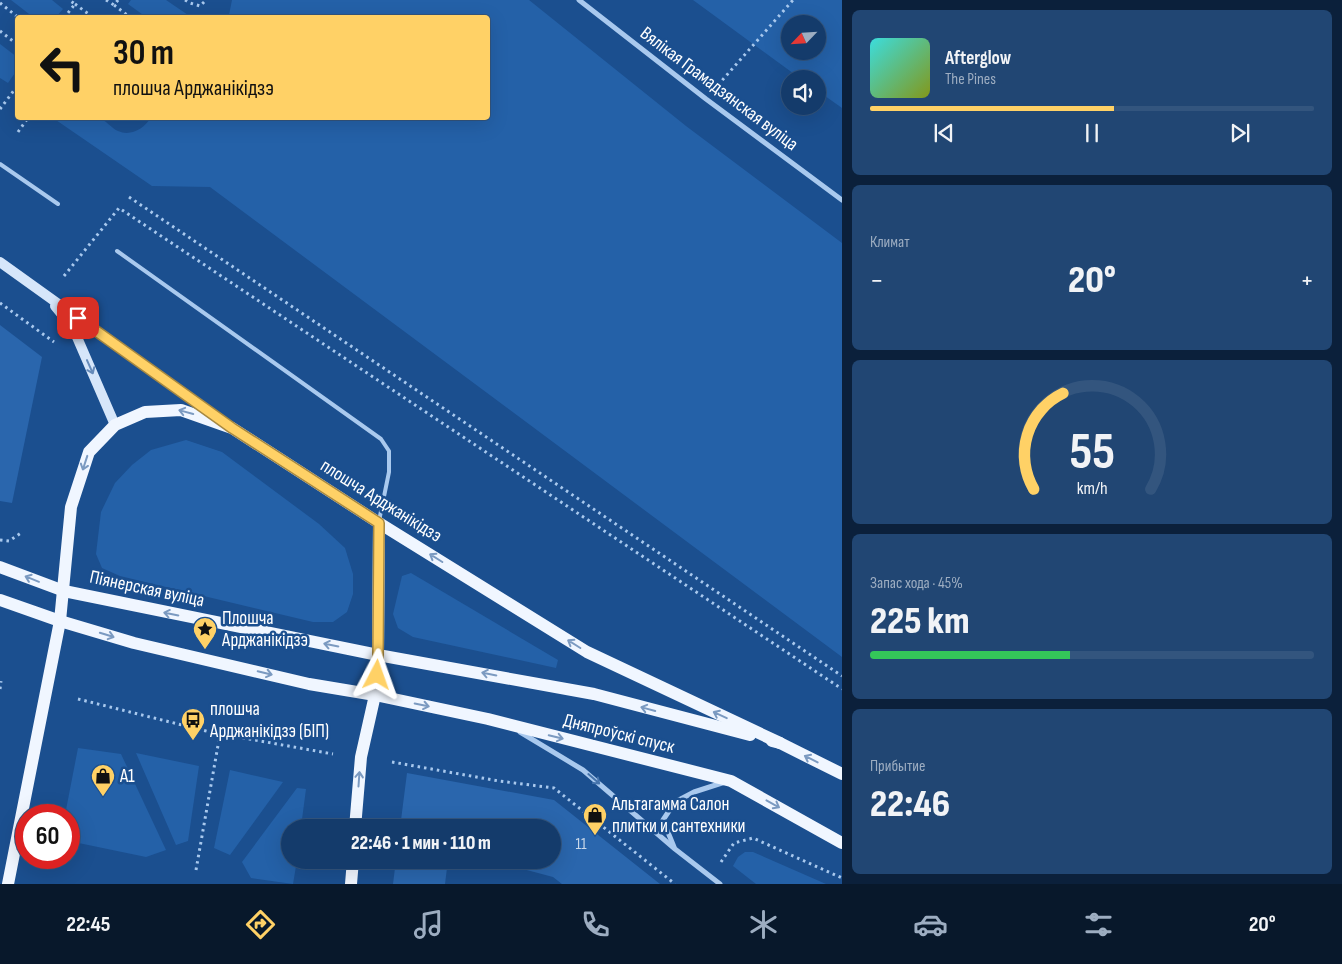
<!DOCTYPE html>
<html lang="ru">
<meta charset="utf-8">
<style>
body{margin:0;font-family:"Sofia Sans Condensed",sans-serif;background:#214673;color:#f1f3f6;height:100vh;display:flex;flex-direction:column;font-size:19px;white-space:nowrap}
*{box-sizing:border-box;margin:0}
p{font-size:16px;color:#9dadc1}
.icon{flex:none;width:28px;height:28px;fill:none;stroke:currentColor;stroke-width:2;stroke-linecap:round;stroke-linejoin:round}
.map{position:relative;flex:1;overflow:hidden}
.drawer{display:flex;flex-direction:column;gap:10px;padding:10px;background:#0b203b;width:500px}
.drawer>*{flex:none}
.top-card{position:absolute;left:15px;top:15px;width:475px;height:105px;border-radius:5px;box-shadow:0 5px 20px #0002,0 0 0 1px #33557e;background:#ffd166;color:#111;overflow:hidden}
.needle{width:32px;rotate:245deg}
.buttons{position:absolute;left:781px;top:15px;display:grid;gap:10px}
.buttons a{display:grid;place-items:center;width:45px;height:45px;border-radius:50%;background:#143b6b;box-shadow:0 5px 20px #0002,0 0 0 1px #33557e;font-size:25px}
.speed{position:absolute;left:15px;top:804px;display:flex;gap:10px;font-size:25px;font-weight:700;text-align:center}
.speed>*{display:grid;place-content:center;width:65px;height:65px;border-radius:50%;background:#143b6b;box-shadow:0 5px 20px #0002,0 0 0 1px #33557e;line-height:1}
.speed .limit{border:8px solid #d22;background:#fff;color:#111}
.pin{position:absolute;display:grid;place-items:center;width:42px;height:42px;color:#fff;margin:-21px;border-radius:10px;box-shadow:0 2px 8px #0006}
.me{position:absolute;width:55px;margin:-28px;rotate:4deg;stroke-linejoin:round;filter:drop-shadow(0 0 4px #0008)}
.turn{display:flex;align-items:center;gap:18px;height:105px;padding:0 15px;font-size:22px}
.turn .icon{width:65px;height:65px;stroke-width:2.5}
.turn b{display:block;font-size:35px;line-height:42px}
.big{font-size:38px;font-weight:800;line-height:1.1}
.drawer .widget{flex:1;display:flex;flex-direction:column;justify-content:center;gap:8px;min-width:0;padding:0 18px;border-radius:8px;background:#214673}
.drawer .dial{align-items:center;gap:0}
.dial svg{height:130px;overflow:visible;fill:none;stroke:#33557e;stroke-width:7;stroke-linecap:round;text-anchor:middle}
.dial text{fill:#f1f3f6;stroke:none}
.song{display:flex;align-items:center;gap:15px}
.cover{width:60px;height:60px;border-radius:8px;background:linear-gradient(135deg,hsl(180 70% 55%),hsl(70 70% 35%))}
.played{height:5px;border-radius:2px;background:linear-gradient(90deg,#ffd166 55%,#33557e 55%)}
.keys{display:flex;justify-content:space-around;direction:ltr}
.heat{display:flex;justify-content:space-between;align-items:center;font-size:28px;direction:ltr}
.charge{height:8px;border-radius:4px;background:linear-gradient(90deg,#34c759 45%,#33557e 0)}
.trip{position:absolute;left:281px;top:819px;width:280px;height:50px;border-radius:25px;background:#143b6b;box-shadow:0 5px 20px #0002,0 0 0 1px #33557e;font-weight:800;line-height:50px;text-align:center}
.dock{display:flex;height:80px;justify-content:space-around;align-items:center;background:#08182b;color:#9dadc1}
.dock .icon{width:35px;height:35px}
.dock .selected{color:#ffd166}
.dock b{font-size:22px;color:#f1f3f6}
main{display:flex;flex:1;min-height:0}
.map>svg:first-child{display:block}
.green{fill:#2461a8;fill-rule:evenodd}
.building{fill:#2a66ad}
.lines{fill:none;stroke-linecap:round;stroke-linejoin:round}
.path{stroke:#a9c9ee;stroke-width:3;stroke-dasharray:2.5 4;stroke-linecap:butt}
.service{stroke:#a9c9ee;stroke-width:4}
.minor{stroke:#a9c9ee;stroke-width:5}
.secondary{stroke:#d6e6fa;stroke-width:10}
.primary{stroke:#f0f6ff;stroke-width:12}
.oneway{stroke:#668bba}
.oneway2{stroke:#7b9ac1}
.oneway3{stroke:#4674ac}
.route-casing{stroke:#a68842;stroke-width:12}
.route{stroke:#ffd166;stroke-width:9}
.labels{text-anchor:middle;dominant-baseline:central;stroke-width:5;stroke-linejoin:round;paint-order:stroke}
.number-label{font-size:16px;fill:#cad9ea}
.street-label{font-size:19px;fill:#fff;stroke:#1b4f8f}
.poi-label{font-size:19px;fill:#fff;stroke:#1b4f8f;text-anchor:start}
</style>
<main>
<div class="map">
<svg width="842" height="884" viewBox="0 0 842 884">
<rect width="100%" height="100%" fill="#1b4f8f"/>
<g class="green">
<polygon points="11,0 52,0 63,9 56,17 33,17"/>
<polygon points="131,0 166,0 191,17 146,17 128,4"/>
<path d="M232 0H529L686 126 842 243V657L210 187 152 186 53 118C62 117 91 115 99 118 106 120 111 128 118 131 131 137 144 128 151 118H488V18L224 17 229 15Z"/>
<path d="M693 0H842V108L818 91V79H801ZM790 24H818V51H790Z"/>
<polygon points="0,44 17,57 17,70 8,83 0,78"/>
<polygon points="186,440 222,452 319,524 345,548 353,574 353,594 347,612 333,622 313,622 120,576 102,568 96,554 101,512 115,483 132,465 151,450"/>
<polygon points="411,573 558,660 556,668 413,637 398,628 393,614 402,576"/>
<polygon points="78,748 121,754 166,850 146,857 69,841 69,815 65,815"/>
<polygon points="136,753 199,766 188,841 176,845"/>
<polygon points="230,770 283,782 230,855 214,848"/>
<polygon points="297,788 306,789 301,827 290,828 290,860 297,860 293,884 251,878 242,862"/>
<polygon points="745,852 753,852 826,884 756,884 733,866 738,857"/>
</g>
<g class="building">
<polygon points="0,325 42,357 12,503 0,501"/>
<polygon points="407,773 554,800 660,884 562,884 553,877 489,860 552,860 552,828 400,828"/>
<polygon points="396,860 448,860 445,884 393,884"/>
</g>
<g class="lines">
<g class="path">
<polyline points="106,0 114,5"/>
<polyline points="118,0 114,5 131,18"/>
<polyline points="185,0 190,3 200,6 206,0"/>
<polyline points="0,3 19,18"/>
<polyline points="75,4 94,18"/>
<polyline points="64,18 75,4 69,0"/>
<polyline points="0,31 18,45"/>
<polyline points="718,85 793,0"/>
<polyline points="0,109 18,85"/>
<polyline points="18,132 28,118"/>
<polyline points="129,197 842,676"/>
<polyline points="64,276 119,208 842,689"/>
<polyline points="0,303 54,342"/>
<polyline points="0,540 9,541 21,533"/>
<polyline points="0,689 1,681"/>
<polyline points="78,699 210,732 333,754"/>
<polyline points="392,762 499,781 554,788 675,884"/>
<polyline points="721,862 734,843 753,838 842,878"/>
<polyline points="196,870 220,734"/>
</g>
<g class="service">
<polyline points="0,164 58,204"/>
<polyline points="117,251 381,439 389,451 389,472 379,521"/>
</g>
<g class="minor">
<polyline points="579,0 706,99 842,200"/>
<polyline points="520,732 583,770 675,849 720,884"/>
<polyline points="674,847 663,820 675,802 694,792 725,782"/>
</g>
<g class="secondary">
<polyline points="0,262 223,422"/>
<polyline points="55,306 73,328 115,425"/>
</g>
<g class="primary">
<polyline points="0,567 64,591 378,655 594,694 750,735"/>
<polyline points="0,600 60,621 134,643 309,684 375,695 488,719 731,781 842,843"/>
<polyline points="772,741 780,743 842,774"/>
<polyline points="355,828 361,757 375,695 378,655 379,523"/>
<polyline points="8,884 60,621 71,507 89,452 115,425 145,412 181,410 232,428 379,523 587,652 780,743"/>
<polyline points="351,884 353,860"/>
</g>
</g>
<defs><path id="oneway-shaft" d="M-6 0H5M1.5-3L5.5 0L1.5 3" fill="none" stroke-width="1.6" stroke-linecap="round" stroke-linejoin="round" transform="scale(1.25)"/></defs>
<use class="oneway" href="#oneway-shaft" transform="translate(90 367) rotate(66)"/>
<g class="oneway2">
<use href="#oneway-shaft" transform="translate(186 412) rotate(-165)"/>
<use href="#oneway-shaft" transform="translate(85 463) rotate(108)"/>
<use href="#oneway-shaft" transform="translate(436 558) rotate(-148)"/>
<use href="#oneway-shaft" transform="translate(32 579) rotate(-158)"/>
<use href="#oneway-shaft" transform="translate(171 614) rotate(-169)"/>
<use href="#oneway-shaft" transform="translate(107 635) rotate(17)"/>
<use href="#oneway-shaft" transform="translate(574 644) rotate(-148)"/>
<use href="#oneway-shaft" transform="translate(331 645) rotate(-169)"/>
<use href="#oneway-shaft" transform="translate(265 673) rotate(13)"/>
<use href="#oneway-shaft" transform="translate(489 674) rotate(-169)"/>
<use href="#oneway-shaft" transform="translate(422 705) rotate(12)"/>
<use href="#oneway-shaft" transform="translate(648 709) rotate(-165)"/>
<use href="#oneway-shaft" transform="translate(720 715) rotate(-155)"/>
<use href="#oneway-shaft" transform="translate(556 737) rotate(14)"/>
<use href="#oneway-shaft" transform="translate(811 759) rotate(-153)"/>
<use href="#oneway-shaft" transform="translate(359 779) rotate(-86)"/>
<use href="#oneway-shaft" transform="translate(773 804) rotate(29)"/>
</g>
<use class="oneway3" href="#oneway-shaft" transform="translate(594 779) rotate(41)"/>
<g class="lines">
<g class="route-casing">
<polyline id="route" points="78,318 232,428 379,523 378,655 377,675"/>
</g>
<use href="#route" class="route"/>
</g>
<defs>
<g id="sight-pin" transform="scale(1.25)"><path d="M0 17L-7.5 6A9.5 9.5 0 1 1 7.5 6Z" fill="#ffd166" stroke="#1b4f8f"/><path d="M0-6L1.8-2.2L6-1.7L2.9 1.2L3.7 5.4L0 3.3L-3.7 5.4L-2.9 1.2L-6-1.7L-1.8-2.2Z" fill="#111"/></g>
<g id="bus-pin" transform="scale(1.25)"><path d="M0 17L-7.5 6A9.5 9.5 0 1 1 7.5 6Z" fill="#ffd166" stroke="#1b4f8f"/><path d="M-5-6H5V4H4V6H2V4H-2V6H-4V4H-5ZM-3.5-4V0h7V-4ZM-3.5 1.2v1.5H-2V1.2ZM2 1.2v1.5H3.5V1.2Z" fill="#111"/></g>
<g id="shop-pin" transform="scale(1.25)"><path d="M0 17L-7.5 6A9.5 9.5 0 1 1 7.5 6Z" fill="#ffd166" stroke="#1b4f8f"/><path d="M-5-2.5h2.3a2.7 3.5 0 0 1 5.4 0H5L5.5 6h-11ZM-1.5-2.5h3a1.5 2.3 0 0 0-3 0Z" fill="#111"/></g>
</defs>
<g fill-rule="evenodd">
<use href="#sight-pin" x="205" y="629"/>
<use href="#bus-pin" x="193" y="720"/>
<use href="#shop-pin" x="103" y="776"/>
<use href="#shop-pin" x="595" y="815"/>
</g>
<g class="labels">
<g class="number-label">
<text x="581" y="844">11</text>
</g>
<g class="street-label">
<text transform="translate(719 89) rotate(37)">Вялікая Грамадзянская вуліца</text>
<text transform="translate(381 501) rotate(32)">плошча Арджанікідзэ</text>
<text transform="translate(147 589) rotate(12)">Піянерская вуліца</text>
<text transform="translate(619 734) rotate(14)">Дняпроўскі спуск</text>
</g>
<g class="poi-label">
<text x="222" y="618">Плошча<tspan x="222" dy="22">Арджанікідзэ</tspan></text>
<text x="210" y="709">плошча<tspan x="210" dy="22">Арджанікідзэ (БІП)</tspan></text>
<text x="120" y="776">A1</text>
<text x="612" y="804">Альтагамма Салон<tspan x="612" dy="22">плитки и сантехники</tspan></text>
</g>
</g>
</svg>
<div class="buttons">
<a><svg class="needle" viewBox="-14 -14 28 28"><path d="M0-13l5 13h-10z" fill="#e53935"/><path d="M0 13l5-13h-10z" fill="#9dadc1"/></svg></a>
<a><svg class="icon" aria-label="sound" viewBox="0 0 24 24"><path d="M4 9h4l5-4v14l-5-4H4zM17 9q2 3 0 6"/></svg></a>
</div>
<div class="speed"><div class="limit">60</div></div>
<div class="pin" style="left:78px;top:318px;background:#d93025"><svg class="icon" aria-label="arrive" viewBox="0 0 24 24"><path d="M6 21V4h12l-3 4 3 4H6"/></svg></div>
<svg class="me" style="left:377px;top:675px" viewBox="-20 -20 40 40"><path d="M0-17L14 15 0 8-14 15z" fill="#ffd166" stroke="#fff" stroke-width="4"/></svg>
<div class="trip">22:46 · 1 мин · 110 m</div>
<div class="top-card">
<div class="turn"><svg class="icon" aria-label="left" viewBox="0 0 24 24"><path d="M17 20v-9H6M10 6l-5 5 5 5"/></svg><div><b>30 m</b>плошча Арджанікідзэ</div></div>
</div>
</div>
<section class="drawer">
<div class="widget">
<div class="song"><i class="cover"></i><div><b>Afterglow</b><p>The Pines</p></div></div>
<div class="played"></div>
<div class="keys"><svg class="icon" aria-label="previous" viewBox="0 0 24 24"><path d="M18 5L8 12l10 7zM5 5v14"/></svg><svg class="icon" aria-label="pause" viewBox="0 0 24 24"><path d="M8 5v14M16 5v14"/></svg><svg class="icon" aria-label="next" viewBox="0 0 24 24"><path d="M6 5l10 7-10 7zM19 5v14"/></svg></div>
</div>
<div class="widget"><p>Климат</p>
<div class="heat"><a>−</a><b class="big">20°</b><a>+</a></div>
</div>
<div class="widget dial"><svg viewBox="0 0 100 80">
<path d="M14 69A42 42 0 1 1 86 69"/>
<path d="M14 69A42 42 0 0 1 32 10" stroke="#ffd166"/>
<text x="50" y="56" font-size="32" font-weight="700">55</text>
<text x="50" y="72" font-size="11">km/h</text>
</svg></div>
<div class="widget"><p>Запас хода · 45%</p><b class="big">225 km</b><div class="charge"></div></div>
<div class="widget"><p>Прибытие</p><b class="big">22:46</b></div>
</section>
</main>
<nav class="dock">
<b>22:45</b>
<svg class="icon selected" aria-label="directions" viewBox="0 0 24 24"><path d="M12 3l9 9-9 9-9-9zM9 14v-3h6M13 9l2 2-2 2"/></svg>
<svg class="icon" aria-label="music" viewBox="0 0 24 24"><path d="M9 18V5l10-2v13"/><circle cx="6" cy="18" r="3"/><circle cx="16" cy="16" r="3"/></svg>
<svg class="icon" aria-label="phone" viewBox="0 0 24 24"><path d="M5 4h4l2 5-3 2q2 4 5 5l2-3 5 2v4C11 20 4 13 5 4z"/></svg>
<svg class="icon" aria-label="climate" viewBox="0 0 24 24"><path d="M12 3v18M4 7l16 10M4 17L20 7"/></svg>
<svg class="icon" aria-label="car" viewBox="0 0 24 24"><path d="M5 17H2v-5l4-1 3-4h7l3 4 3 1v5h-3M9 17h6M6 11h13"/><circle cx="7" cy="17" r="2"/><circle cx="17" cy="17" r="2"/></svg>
<svg class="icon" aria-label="filters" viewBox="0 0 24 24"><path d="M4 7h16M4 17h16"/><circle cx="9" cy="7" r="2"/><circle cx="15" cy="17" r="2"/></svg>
<b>20°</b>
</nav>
